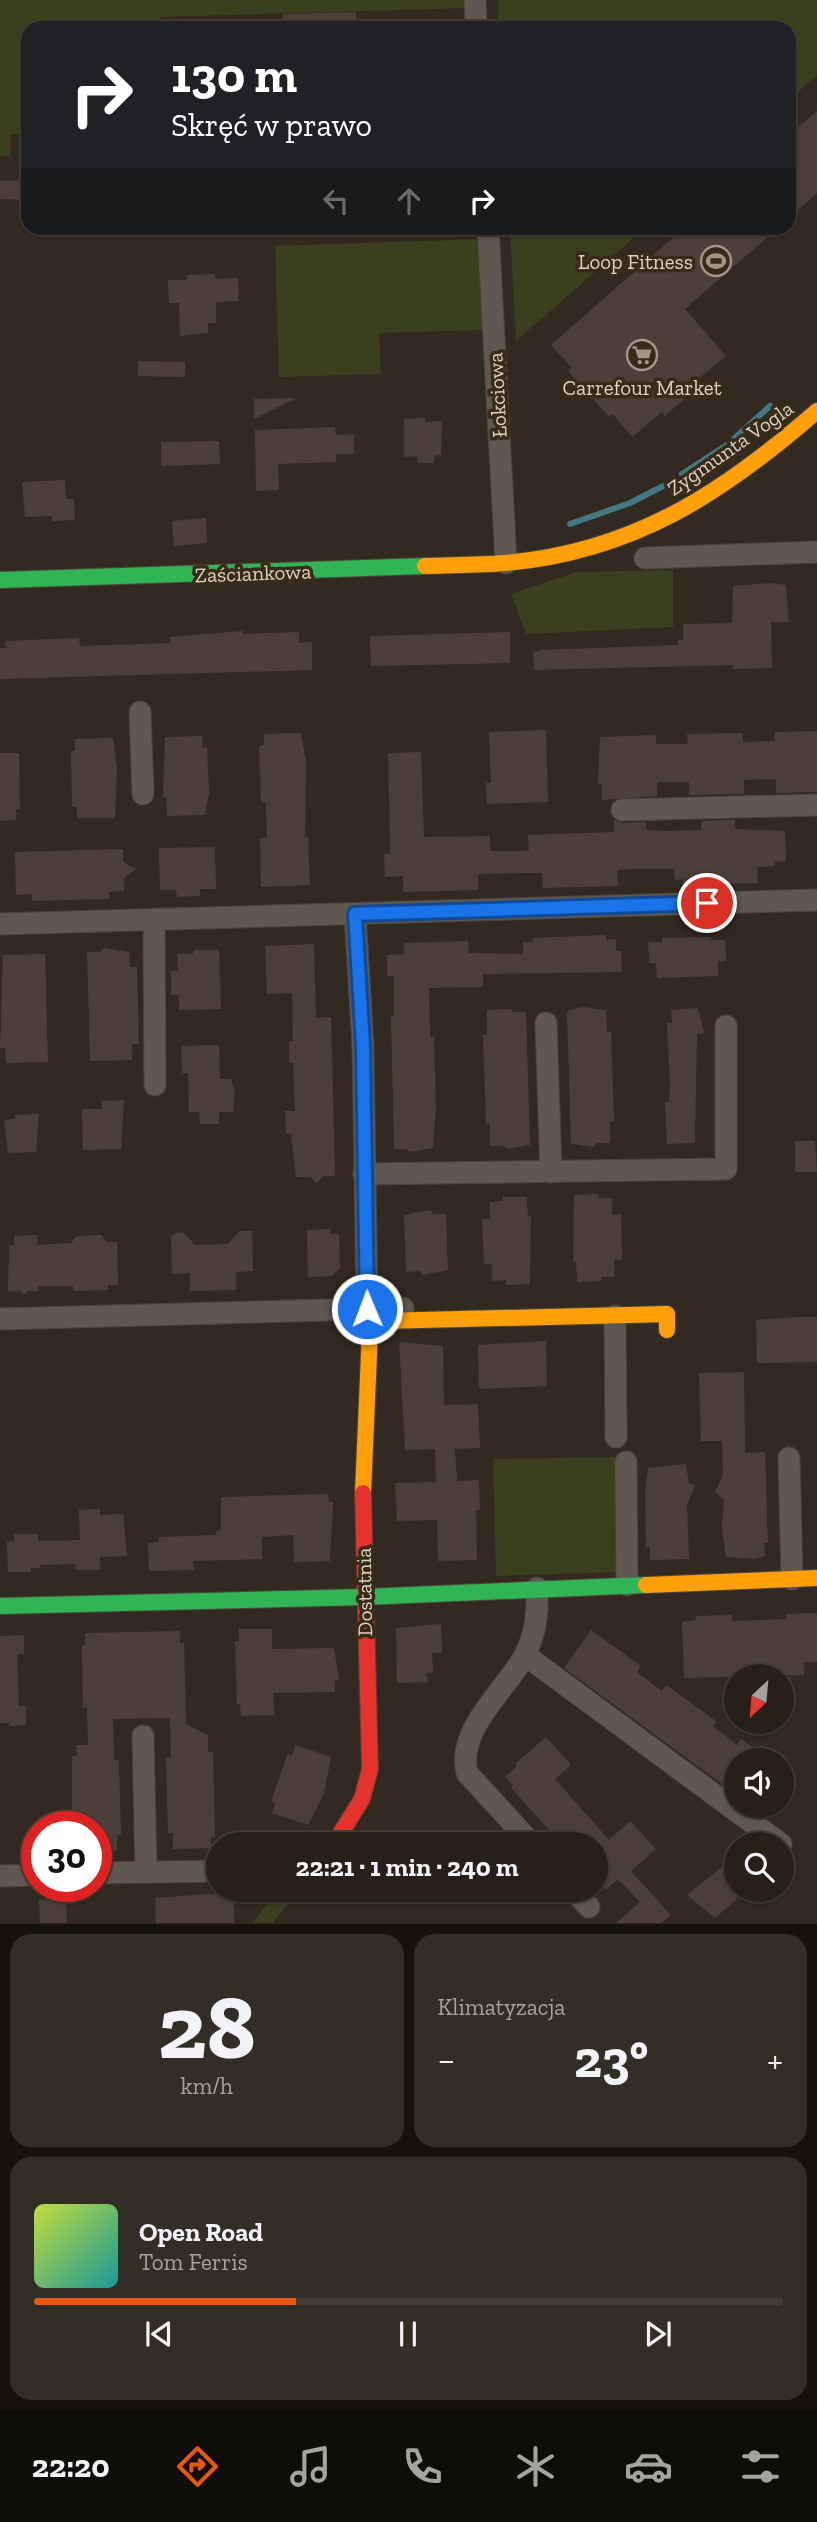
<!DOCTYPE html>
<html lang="pl">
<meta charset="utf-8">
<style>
body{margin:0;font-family:"Zilla Slab",serif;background:#322d25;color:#f1f3f6;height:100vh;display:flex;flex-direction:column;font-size:26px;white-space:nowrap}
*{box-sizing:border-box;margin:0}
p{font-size:23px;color:#a4a3a2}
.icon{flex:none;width:38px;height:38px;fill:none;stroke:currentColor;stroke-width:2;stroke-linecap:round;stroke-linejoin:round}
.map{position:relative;height:1924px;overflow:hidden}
.drawer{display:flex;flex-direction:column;gap:10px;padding:10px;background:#15120d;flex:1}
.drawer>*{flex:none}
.banner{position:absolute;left:21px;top:21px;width:775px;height:214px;border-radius:21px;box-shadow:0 2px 5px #0004,0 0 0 2px #423e37;background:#202124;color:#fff;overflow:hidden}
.needle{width:46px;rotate:206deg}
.buttons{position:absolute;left:724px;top:1664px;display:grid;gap:14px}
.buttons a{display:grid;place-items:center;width:70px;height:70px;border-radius:50%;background:#262018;box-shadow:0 2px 5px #0004,0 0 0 2px #423e37;font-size:35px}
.speed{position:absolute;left:21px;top:1811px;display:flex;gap:14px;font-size:35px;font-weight:700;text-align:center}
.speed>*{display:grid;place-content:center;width:91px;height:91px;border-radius:50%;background:#262018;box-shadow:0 2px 5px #0004,0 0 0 2px #423e37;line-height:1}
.speed .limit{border:10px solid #d22;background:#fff;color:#111}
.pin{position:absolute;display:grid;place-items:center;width:60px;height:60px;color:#fff;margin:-30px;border:4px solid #fff;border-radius:50%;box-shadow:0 2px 7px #0007}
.me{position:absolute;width:77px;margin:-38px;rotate:359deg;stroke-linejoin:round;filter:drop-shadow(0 0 5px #0008)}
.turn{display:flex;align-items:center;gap:24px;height:147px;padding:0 35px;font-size:32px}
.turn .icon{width:91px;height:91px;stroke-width:2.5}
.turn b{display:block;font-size:49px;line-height:60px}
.lanes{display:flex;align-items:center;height:66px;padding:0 35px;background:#0003;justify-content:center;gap:35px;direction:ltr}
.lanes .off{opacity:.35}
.big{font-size:52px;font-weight:700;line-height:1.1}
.drawer .card{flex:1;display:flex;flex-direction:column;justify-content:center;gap:10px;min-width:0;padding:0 24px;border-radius:21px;background:#322d25}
.drawer .dial{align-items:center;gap:0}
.dial b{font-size:91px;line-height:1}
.song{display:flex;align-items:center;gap:21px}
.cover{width:84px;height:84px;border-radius:10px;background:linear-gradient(135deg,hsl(70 70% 55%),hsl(180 70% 35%))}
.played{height:7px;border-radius:4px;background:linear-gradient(90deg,#ea580c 35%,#423e37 35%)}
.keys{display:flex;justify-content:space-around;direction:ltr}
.heat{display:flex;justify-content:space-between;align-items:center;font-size:38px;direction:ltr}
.drawer .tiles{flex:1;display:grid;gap:10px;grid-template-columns:1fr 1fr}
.card:last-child{grid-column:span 2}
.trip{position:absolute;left:206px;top:1832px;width:402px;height:70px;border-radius:35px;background:#262018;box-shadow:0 2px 5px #0004,0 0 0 2px #423e37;font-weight:700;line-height:70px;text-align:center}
.menu{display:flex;height:112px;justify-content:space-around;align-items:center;background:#0f0d0a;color:#a4a3a2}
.menu .icon{width:49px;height:49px}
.menu .on{color:#ea580c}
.menu b{font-size:32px;color:#f1f3f6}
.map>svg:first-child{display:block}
.green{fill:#3a3f1d}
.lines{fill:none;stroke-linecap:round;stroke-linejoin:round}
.stream{stroke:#417884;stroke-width:6}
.building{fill:#4c3f39}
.street-casing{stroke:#4b453c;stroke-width:23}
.fast-casing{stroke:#4b453c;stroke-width:18}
.slow-casing{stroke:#4b453c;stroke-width:18}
.jam-casing{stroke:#4b453c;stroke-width:18}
.street{stroke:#5f5850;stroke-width:21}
.fast{stroke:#30b455;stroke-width:16}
.slow{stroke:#ff9f0a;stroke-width:16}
.jam{stroke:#e5322d;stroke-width:16}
.route-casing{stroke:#114b97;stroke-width:18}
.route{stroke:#1a73e8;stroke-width:12}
.labels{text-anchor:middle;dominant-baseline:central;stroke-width:7;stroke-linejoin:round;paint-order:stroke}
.poi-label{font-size:21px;fill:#dbd1c5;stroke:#3a2b18;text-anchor:end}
.street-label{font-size:21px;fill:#dbd1c5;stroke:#3a2b18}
</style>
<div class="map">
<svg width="817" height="1924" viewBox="0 0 817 1924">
<rect width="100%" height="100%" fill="#322a20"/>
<g class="green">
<polygon points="0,0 466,0 467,8 160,17 159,28 28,28 28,134 10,134 11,156 0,156"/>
<polygon points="498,0 817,0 817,75 789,100 789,28 499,28"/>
<polygon points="510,228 645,228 516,341"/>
<polygon points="480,239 484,330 379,333 381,374 279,377 275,246"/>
<polygon points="673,570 673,627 526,634 511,594 577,572"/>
<polygon points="620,1457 623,1572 496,1576 493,1459"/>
<polygon points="279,1890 299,1890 273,1923 252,1923"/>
</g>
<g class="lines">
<g class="stream">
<polyline points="682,474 727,445 770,406"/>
<polyline points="570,524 630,503 663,486"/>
</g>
</g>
<g class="building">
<polygon points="356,12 356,28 283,28 283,14"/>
<polygon points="817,111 817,193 789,218 789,135"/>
<polygon points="28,180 28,200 0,199 0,181"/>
<polygon points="684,228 778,228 685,309 726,356 697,380 700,385 665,416 662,412 632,437 613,414 609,417 568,371 572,368 551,345"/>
<polygon points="215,274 215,279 238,278 239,301 216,302 216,323 208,323 208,333 180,336 179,303 169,303 168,280 187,280 187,275"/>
<polygon points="138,361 185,362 185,377 138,376"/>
<polygon points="296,398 254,419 254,399"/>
<polygon points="425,418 425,422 442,421 441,455 434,456 434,463 418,463 417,456 404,457 404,419"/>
<polygon points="335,427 336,435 354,434 354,454 336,454 336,462 278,464 279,490 256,491 255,430"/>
<polygon points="219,441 220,464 161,466 161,442"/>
<polygon points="65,480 66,499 74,499 75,520 52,521 52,516 25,517 22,482"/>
<polygon points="206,518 207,543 174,546 172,521"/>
<polygon points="770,583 786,585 789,622 771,622 772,668 733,669 733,665 534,670 533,652 541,650 678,645 678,640 683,640 683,624 732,623 733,586"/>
<polygon points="243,631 243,634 299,632 299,643 312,642 312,670 0,679 0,648 6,648 5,641 79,638 80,646 170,643 170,637"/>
<polygon points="510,632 510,663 371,666 370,636"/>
<polygon points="546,730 548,802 487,804 486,783 491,783 489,732"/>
<polygon points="817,731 817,792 776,793 776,779 744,780 744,794 689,795 689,782 657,782 657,796 602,800 602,784 598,784 600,737 656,735 656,744 688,744 687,734 743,733 743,742 775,741 775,732"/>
<polygon points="301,733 306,762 305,837 308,837 310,885 261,887 260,838 267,838 266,802 261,802 259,746 264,745 264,734"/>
<polygon points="202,736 203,748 207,747 209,793 205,815 167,816 166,797 163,797 165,737"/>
<polygon points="113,738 117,768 115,818 77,818 77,807 72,807 71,751 75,751 75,739"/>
<polygon points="421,752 424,837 490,836 490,851 523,851 529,850 528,835 614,832 614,820 622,823 646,822 646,830 668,831 701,830 701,821 735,820 735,829 785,831 786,861 775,862 775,866 757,867 758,883 683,885 682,879 675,880 674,869 636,869 617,870 618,886 543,888 542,873 524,873 478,874 478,890 403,892 403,876 385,877 384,854 390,854 390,838 388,753"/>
<polygon points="0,753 19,753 20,809 16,809 16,820 0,821"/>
<polygon points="215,847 216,889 200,889 200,896 177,897 176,890 160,890 159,848"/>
<polygon points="123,849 123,862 136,869 124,878 124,891 109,892 109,899 32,901 32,894 16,895 15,852"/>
<polygon points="606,935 606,940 616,939 616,951 621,951 622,972 483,974 483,987 429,988 430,1037 434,1037 436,1107 433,1148 410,1152 406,1149 394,1149 391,1016 394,1015 394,976 387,976 387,955 404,954 404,943 468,941 469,953 523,954 523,942 533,942 532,938"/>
<polygon points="711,937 711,940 725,940 726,961 718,961 718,976 657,978 656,963 649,963 648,942 662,942 662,938"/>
<polygon points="314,944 316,1018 331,1017 335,1176 323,1176 317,1183 310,1177 296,1177 291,1134 286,1134 285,1111 295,1111 293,1063 289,1063 289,1041 293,1041 292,993 267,994 265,946"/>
<polygon points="103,948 129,952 130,967 137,967 139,1044 132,1044 132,1060 90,1061 87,952 100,952"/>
<polygon points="193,950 219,950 221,1009 179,1010 179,995 171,995 171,971 178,971 177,954 193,954"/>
<polygon points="45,954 48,1062 6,1063 5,1048 0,1048 3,955"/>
<polygon points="583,1007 606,1010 607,1032 611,1032 614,1121 610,1121 610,1143 597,1143 593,1147 571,1144 567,1011"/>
<polygon points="698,1008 704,1033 697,1034 695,1143 667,1144 665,1102 669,1102 670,1088 667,1023 672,1023 671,1010"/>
<polygon points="510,1009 514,1012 526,1012 530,1145 507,1149 504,1146 490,1146 490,1124 486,1124 483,1035 487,1035 487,1010"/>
<polygon points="219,1045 220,1079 231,1079 235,1092 233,1112 219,1112 219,1124 200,1124 199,1112 189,1112 188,1073 182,1073 181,1046"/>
<polygon points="124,1100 121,1149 83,1150 82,1109 102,1109 102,1101"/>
<polygon points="39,1114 36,1152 8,1153 4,1120 15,1119 15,1115"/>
<polygon points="795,1141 815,1141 817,1172 795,1172"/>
<polygon points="598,1194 599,1198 612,1198 612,1215 621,1214 622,1260 614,1260 615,1277 601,1277 601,1281 577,1282 576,1262 573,1262 574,1195"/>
<polygon points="503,1197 527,1197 528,1217 531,1216 530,1284 506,1285 506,1280 492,1281 492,1264 484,1264 482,1219 490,1219 490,1202 503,1201"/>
<polygon points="430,1210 433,1214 446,1214 448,1270 423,1275 420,1271 406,1272 404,1215"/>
<polygon points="330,1229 330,1234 339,1234 340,1268 332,1276 308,1277 307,1230"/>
<polygon points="240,1231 252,1231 253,1271 236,1272 236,1290 190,1291 190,1273 172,1274 171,1237 176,1233 183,1232 195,1245 228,1244"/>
<polygon points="37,1235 37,1245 71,1243 77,1236 101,1235 106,1242 117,1242 118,1285 108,1285 108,1290 73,1291 73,1286 38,1286 39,1291 28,1291 24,1295 20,1291 8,1292 9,1245 14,1245 14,1236"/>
<polygon points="799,1317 817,1317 817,1362 757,1363 756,1320"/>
<polygon points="546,1341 547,1386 479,1389 478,1345"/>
<polygon points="399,1342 443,1346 444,1405 478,1404 480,1448 455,1449 457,1481 479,1480 480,1510 476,1510 477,1560 438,1561 437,1520 397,1521 395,1483 436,1482 435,1449 405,1450"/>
<polygon points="744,1372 745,1453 765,1452 768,1543 764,1543 765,1556 755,1559 726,1557 722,1527 724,1500 715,1492 723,1475 722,1441 701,1441 699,1373"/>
<polygon points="686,1464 689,1483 695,1486 687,1504 689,1559 650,1560 650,1547 646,1547 645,1491 648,1468"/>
<polygon points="328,1494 329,1502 333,1502 330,1561 294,1562 293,1535 262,1537 262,1559 193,1561 194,1570 149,1571 148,1543 159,1542 159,1537 216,1535 216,1531 221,1530 221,1497"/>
<polygon points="100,1509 100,1515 123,1514 127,1556 100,1557 100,1570 76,1570 75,1564 40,1565 40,1568 31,1568 31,1572 8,1572 7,1542 14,1541 14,1534 38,1534 38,1541 80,1540 79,1510"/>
<polygon points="817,1613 817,1662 804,1662 804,1675 684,1678 682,1622 696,1620 696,1616 732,1615 732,1621 787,1619 786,1614"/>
<polygon points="441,1624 442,1653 432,1653 433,1672 426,1673 428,1682 397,1683 396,1628"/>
<polygon points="239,1629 272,1629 272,1649 334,1648 339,1680 335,1680 335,1692 273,1693 274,1715 241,1716 240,1704 237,1704 235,1641 239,1641"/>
<polygon points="591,1630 641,1666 637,1672 662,1691 666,1685 716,1721 713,1726 737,1745 741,1739 770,1760 737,1760 737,1795 564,1668"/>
<polygon points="180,1631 180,1643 184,1643 186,1724 208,1735 208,1752 213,1752 215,1837 211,1837 211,1848 173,1849 173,1833 168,1833 166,1758 171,1758 170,1718 113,1719 114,1760 119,1760 121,1835 117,1835 117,1851 96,1852 96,1827 72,1827 72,1756 77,1756 76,1745 88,1745 87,1707 83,1708 82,1645 85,1645 85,1633"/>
<polygon points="24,1635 24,1654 17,1654 19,1706 26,1706 26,1725 9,1726 9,1723 0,1723 0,1636"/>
<polygon points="546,1737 571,1765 555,1779 609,1840 630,1821 656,1849 631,1871 671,1915 661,1923 616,1923 640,1902 618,1879 606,1890 597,1879 597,1844 562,1844 511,1788 513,1785 505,1777 517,1766 515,1764"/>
<polygon points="295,1745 331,1757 324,1793 308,1825 272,1813 276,1803 271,1801 285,1762 287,1754 292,1756"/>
<polygon points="727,1863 737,1874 737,1899 715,1918 687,1895"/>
<polygon points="209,1894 234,1896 234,1923 156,1923 155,1898"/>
<polygon points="66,1899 67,1923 40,1923 39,1900"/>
</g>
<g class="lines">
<g class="street-casing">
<g id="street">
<polyline points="475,0 476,28"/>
<polyline points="488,228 506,563"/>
<polyline points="645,558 817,552"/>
<polyline points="140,712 143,794"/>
<polyline points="622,810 817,805"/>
<polyline points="355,914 363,1045 367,1309"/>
<polyline points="154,919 155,1085"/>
<polyline points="0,924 817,900"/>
<polyline points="546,1023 551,1172"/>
<polyline points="364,1174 726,1169 726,1026"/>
<polyline points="615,1316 616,1437"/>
<polyline points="0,1319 403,1308"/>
<polyline points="789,1458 792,1579"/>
<polyline points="626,1462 627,1585"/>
<polyline points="525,1655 781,1844"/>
<polyline points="143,1736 146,1872"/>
<path d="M532 1844 467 1773C456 1730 506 1690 525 1655 536 1633 538 1612 537 1588"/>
<polyline points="96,1873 219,1871"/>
<polyline points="0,1876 37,1875"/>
<polyline points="573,1890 589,1907"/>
</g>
</g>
<g class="fast-casing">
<g id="fast">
<polyline points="0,580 425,566"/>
<polyline points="0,1606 364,1597 646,1585"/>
</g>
</g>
<g class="slow-casing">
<g id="slow">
<path d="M425 566C452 565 479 565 505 563 633 552 723 493 817 411"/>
<polyline points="363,1493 370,1331 381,1321 667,1314 667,1330"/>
<polyline points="646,1585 817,1578"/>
</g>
</g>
<g class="jam-casing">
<polyline id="jam" points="334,1844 362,1799 370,1769 363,1493"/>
</g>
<use href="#street" class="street"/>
<use href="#fast" class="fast"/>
<use href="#slow" class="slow"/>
<use href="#jam" class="jam"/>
</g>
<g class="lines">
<g class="route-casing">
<polyline id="route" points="367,1309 363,1045 355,914 707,903"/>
</g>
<use href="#route" class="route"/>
</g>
<defs>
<g id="stadium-ring" transform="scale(1.575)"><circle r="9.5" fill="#3a2b18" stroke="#a0978b" stroke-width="1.5"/><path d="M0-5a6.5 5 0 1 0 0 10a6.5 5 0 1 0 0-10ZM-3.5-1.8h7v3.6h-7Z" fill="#a0978b"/></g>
<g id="supermarket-ring" transform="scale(1.575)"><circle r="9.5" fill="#3a2b18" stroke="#a0978b" stroke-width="1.5"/><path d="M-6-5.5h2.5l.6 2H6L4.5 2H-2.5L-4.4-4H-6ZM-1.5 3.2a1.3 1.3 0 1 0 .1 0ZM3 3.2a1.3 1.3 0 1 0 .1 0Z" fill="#a0978b"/></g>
</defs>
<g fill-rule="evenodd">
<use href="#stadium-ring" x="716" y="261"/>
<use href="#supermarket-ring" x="642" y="355"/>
</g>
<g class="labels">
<g class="poi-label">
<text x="693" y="261">Loop Fitness</text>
<text x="642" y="387" text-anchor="middle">Carrefour Market</text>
</g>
<g class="street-label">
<text transform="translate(497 395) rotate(-93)">Łokciowa</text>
<text transform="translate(730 448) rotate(-35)">Zygmunta Vogla</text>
<text transform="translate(253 573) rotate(-2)">Zaściankowa</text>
<text transform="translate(364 1592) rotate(-91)">Dostatnia</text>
</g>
</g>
</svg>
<div class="buttons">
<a><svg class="needle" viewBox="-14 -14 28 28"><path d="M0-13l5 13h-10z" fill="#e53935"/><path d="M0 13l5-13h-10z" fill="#a4a3a2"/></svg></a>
<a><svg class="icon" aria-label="sound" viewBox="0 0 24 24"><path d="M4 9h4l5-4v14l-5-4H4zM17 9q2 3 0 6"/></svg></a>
<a><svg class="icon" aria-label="search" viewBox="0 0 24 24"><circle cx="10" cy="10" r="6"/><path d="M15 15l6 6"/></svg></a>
</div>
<div class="speed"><div class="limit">30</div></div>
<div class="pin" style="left:707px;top:903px;background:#d93025"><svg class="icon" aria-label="arrive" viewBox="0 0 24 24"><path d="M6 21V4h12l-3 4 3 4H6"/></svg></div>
<svg class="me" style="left:367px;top:1309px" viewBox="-20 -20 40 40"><circle r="17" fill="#1a73e8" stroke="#fff" stroke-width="3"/><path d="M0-11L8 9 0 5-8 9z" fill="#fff"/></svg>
<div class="trip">22:21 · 1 min · 240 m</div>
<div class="banner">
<div class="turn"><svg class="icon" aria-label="right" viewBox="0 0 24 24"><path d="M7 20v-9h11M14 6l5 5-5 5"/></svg><div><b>130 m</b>Skręć w prawo</div></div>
<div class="lanes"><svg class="icon off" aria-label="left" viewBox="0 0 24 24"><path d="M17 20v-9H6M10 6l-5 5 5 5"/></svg><svg class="icon off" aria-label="ahead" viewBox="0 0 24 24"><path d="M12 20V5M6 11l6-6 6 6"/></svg><svg class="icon" aria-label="right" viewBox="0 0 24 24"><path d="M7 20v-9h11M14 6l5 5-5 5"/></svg></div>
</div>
</div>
<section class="drawer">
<div class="tiles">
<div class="card dial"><b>28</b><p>km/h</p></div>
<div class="card"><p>Klimatyzacja</p>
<div class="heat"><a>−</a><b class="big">23°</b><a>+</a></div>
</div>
<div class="card">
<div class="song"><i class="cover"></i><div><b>Open Road</b><p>Tom Ferris</p></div></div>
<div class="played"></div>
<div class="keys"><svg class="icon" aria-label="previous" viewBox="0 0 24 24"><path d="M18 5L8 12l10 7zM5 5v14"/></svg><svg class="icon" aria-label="pause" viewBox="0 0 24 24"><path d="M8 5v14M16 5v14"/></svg><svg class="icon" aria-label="next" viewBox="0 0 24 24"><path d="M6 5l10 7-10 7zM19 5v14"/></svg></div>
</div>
</div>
</section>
<nav class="menu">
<b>22:20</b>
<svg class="icon on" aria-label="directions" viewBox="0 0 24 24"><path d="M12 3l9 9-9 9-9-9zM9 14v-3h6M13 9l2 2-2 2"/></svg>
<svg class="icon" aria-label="music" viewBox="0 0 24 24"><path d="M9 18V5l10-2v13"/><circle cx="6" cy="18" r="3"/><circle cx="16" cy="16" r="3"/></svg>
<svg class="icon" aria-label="phone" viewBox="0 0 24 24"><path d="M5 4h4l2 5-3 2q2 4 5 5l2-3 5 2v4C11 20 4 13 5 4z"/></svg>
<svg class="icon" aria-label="climate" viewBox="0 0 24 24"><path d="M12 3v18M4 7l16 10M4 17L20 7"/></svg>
<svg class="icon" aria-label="car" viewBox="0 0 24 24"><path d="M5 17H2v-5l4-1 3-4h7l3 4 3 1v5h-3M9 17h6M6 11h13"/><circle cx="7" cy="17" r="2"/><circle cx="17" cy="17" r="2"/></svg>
<svg class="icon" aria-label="filters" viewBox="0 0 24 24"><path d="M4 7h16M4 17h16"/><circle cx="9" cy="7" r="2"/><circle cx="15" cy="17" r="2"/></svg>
</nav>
